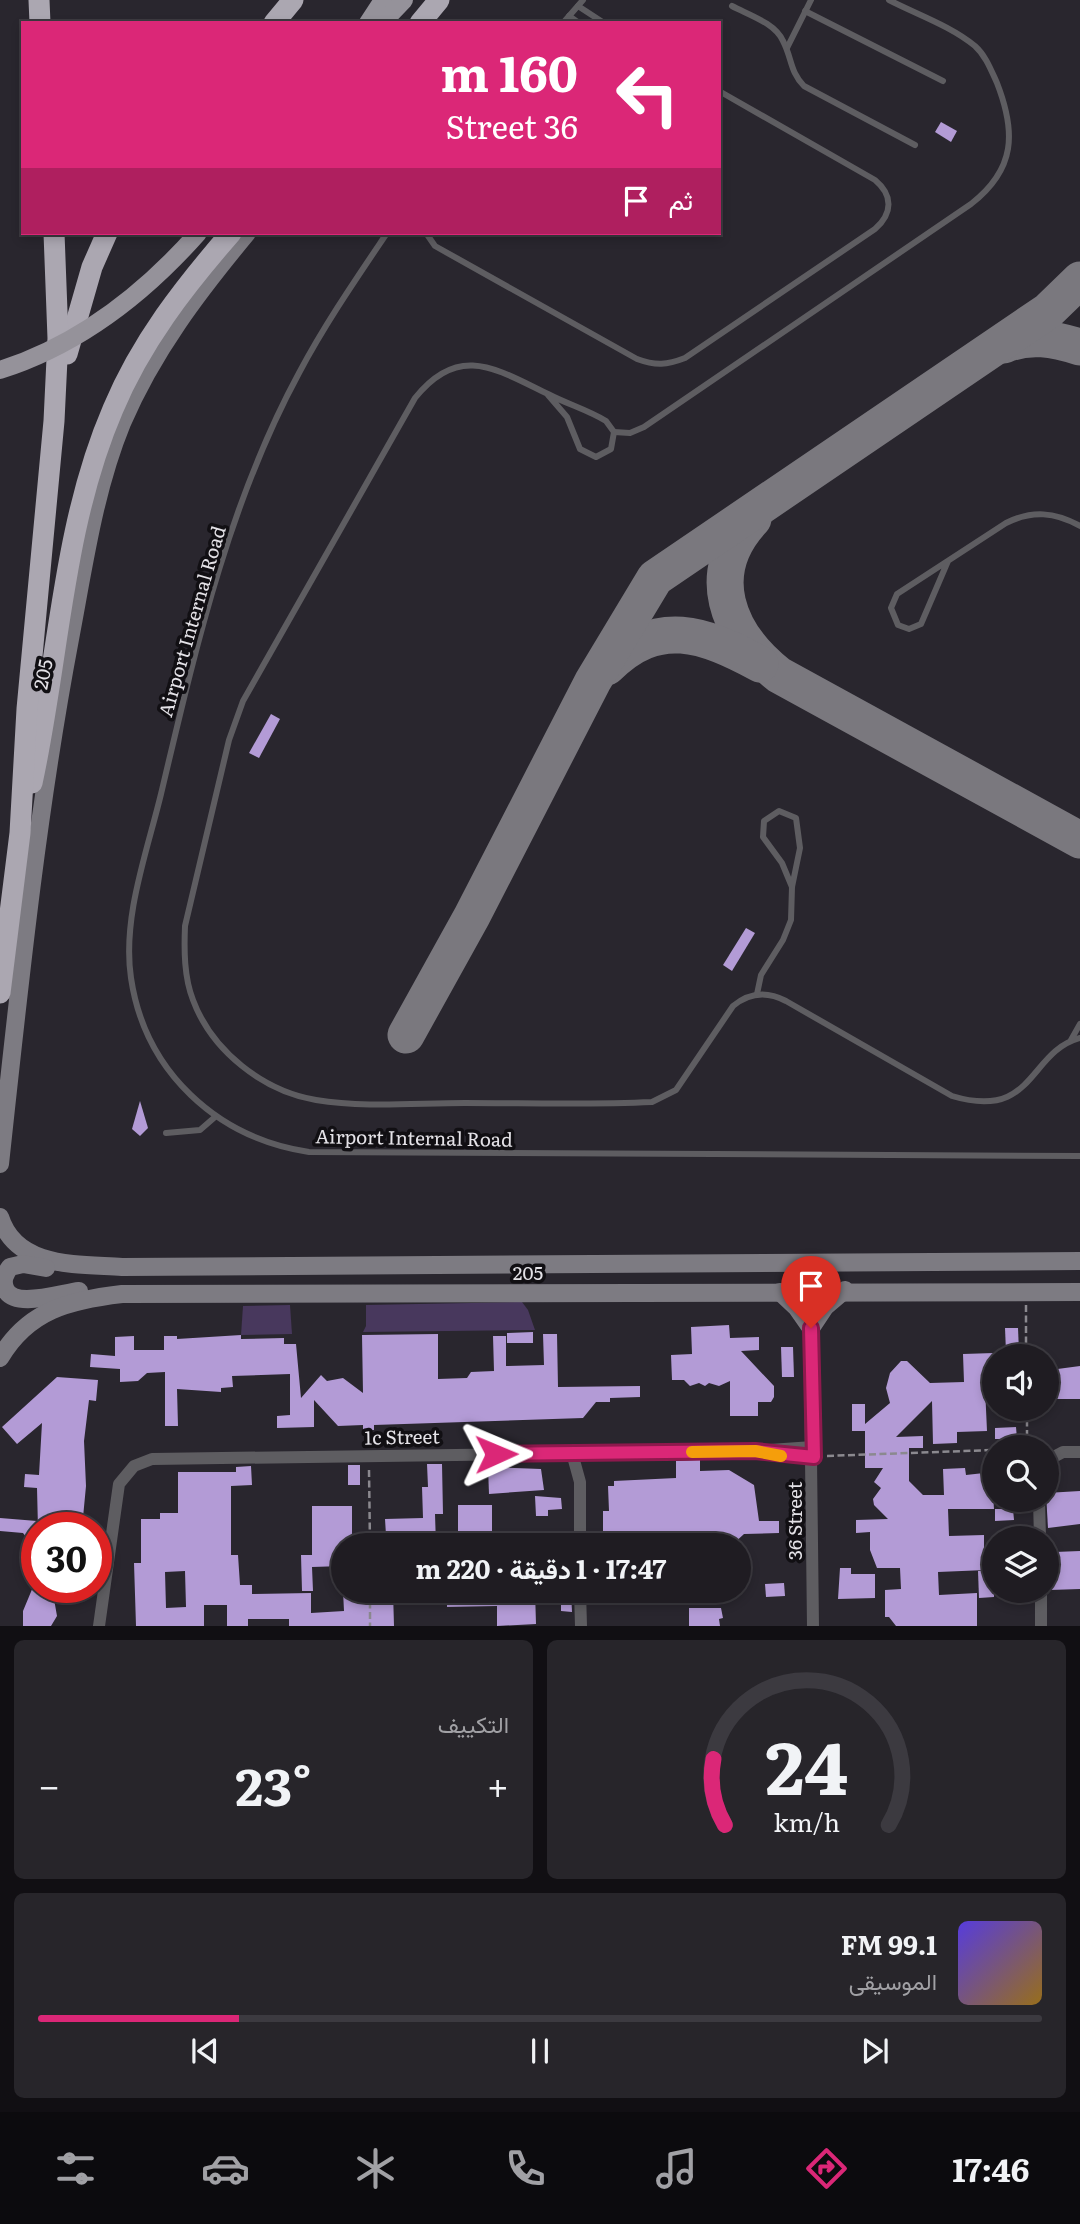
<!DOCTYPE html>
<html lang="ar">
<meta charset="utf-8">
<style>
body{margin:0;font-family:Literata,Vazirmatn,serif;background:#27252a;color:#f1f3f6;direction:rtl;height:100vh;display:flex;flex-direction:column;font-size:26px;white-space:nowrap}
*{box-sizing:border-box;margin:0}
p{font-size:23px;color:#a1a1a5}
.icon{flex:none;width:38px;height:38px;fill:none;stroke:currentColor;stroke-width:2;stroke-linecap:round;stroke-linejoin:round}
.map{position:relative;height:1626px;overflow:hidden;direction:ltr}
.side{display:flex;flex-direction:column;gap:14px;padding:14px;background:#110f13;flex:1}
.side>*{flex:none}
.guide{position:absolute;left:21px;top:21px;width:700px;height:214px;border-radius:0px;box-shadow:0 4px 10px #0003,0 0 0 2px #3c3a40;direction:rtl;background:#db2777;color:#fff;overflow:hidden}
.controls{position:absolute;left:982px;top:1344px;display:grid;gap:14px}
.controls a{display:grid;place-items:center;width:77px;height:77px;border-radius:50%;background:#1f1c22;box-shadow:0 4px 10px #0003,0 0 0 2px #3c3a40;font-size:35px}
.speed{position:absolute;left:21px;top:1512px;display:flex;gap:14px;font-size:35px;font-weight:700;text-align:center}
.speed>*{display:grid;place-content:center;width:91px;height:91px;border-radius:50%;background:#1f1c22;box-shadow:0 4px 10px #0003,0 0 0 2px #3c3a40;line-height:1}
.speed .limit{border:10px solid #d22;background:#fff;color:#111}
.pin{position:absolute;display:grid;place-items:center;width:60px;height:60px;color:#fff;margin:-72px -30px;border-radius:50% 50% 50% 0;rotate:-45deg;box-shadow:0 0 7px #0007}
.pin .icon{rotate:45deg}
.me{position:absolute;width:77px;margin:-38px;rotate:89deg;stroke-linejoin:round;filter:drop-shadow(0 0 5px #0008)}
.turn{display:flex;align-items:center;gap:24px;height:147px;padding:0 28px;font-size:32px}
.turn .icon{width:91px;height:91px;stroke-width:2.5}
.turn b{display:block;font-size:49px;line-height:60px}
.then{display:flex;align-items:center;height:66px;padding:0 28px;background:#0003;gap:14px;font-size:26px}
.big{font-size:52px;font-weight:700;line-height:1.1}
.side .card{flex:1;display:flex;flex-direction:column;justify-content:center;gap:10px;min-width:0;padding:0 24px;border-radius:10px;background:#27252a}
.side .dial{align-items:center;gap:0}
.dial svg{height:182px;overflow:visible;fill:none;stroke:#3c3a40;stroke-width:7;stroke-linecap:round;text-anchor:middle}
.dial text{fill:#f1f3f6;stroke:none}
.song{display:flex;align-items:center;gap:21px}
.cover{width:84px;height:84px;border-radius:10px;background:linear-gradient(135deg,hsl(250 70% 55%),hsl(40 70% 35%))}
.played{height:7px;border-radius:4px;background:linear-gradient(90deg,#db2777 20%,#3c3a40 20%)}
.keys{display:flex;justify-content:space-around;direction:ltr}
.heat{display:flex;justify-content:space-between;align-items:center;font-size:38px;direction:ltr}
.side .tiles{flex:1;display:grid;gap:14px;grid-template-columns:1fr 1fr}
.card:last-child{grid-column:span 2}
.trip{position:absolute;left:331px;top:1533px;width:420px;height:70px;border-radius:35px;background:#1f1c22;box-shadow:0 4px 10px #0003,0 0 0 2px #3c3a40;font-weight:700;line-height:70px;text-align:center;direction:rtl}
.tabs{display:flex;height:112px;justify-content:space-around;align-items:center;background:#0c0b0e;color:#a1a1a5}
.tabs .icon{width:49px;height:49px}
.tabs .selected{color:#db2777}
.tabs b{font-size:32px;color:#f1f3f6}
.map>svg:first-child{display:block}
.green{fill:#48385d}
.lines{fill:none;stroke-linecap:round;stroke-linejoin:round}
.taxiway{stroke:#7a787e;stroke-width:37}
.building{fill:#b39bd6;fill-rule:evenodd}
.path{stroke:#8b898f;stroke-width:2.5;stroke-dasharray:7 3.5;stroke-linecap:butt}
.lane{stroke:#5e5d61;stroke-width:6}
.street{stroke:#5e5d61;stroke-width:12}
.secondary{stroke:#7d7b82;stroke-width:18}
.primary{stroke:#95929a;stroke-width:18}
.highway{stroke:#aba7b1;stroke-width:21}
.primary-bridge{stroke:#95929a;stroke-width:18}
.route-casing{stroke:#8e194d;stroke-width:18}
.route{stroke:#db2777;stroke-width:12}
.slow{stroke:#f59e0b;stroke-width:12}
.labels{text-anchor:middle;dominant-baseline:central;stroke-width:7;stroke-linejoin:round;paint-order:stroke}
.street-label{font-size:19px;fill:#e4e2e7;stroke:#110f13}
</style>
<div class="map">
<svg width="1080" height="1626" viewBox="0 0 1080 1626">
<rect width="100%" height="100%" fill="#29262e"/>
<g class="green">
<polygon points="522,1302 528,1310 535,1330 363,1332 366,1326 366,1305"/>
<polygon points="290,1305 292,1334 241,1335 243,1306"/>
</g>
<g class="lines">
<g class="taxiway">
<path d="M1004 345C1030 334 1054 339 1080 347"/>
<path d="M753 519C702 573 727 634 779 675L1080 840"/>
<path d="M607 667C658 616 704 634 760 664"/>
<polyline points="406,1035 472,916 593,681 655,578 1048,311 1080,280"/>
</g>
</g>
<g class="building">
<polygon points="941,122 957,131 951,142 935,132"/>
<polygon points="271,714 280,719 259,758 249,753"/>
<polygon points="746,928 755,933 732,971 723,965"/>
<polygon points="140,1101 148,1128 140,1136 132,1129"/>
<polygon points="729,1325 730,1338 759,1337 759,1350 741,1351 774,1386 774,1397 771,1402 758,1402 758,1416 730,1416 730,1381 719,1386 709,1383 705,1386 699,1383 690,1386 684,1380 672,1380 671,1355 692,1354 691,1327"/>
<polygon points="1005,1328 1018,1328 1019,1352 1006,1352"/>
<polygon points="533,1332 533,1343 507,1343 507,1333"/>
<polygon points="438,1334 438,1379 467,1378 471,1372 494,1371 493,1336 506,1336 506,1366 544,1365 543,1334 557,1334 558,1387 640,1386 640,1397 610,1398 610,1402 596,1402 583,1418 374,1425 374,1430 363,1431 363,1425 338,1426 314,1400 314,1427 277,1428 277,1416 290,1415 290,1374 232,1376 233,1387 221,1388 221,1392 177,1389 178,1426 165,1426 165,1372 147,1373 138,1381 120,1382 120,1369 90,1367 91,1354 115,1356 115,1337 134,1336 134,1350 164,1350 164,1336 177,1336 177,1339 241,1335 241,1339 284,1338 284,1344 296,1344 301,1398 321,1375 327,1381 343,1378 363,1393 362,1335"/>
<polygon points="781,1347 793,1347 794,1377 782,1377"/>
<polygon points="994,1353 994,1387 985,1387 987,1431 957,1432 957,1443 933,1444 932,1401 896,1437 923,1436 923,1448 909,1448 909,1481 923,1495 944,1495 943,1469 965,1468 966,1475 984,1473 992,1479 994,1509 948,1509 949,1536 984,1535 984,1548 988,1550 986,1570 938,1572 939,1595 977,1593 977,1626 896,1626 889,1617 885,1617 885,1590 901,1589 900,1568 877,1568 870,1550 870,1532 856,1533 856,1520 888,1519 874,1505 873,1499 881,1488 874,1482 883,1468 865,1468 865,1431 852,1431 852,1404 865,1404 865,1424 890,1403 886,1388 890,1373 901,1361 907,1361 930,1383 964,1382 963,1354"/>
<polygon points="1080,1366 1080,1399 1049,1399 1046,1374 1050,1370"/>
<polygon points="57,1377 98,1380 96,1401 89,1400 84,1441 86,1486 82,1528 38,1528 37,1488 24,1487 25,1474 39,1475 42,1423 17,1444 2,1427"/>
<polygon points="1016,1427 1017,1439 995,1439 995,1428"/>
<polygon points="700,1460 700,1471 729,1470 754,1485 759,1521 779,1521 779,1533 744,1534 732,1545 641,1545 641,1532 603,1533 603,1511 609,1511 608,1486 614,1486 614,1481 676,1478 676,1461"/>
<polygon points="427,1464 442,1464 443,1514 435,1514 436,1545 374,1545 374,1535 386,1535 385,1519 423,1518 422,1487 428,1487"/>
<rect x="348" y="1465" width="12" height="20"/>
<path d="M251 1466 252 1485 231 1486V1555H238L240 1585H252V1594L311 1593V1613L344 1611 343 1591H362V1598H383V1591H393L394 1626H289V1619H248V1626H227V1605H204V1626H136L134 1563H141V1519H160V1513H178V1472H236V1467ZM185 1571 186 1607 166 1608 165 1572Z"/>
<polygon points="488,1467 541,1469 544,1490 489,1494"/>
<polygon points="1080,1491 1080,1524 1048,1528 1046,1493"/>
<polygon points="535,1496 561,1498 562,1509 548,1510 548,1516 536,1516"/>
<rect x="458" y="1505" width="34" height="31"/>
<polygon points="312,1506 352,1506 352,1545 343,1545 343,1566 312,1567 313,1591 302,1591 301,1555 312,1555"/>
<polygon points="995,1509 1013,1509 1014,1520 995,1521"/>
<polygon points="0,1518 37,1521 37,1551 23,1533 0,1531"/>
<polygon points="1080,1551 1080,1589 1050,1590 1046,1564 1055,1564 1055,1552"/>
<polygon points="840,1568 851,1568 851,1574 875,1574 875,1598 838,1599"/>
<polygon points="994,1570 994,1597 979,1598 978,1571"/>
<polygon points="784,1583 785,1596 766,1597 765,1584"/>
<polygon points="33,1587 76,1587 74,1600 54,1599 57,1616 51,1626 23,1626 23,1611"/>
<polygon points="447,1591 535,1591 536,1624 497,1626 497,1606 447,1607"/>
<polygon points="561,1591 571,1591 572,1612 561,1611"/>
<polygon points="689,1608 721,1608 723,1618 719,1619 720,1626 689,1626"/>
</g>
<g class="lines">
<g class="path">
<polyline points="1026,1305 1026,1356"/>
<polyline points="1027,1409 1027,1447"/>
<polyline points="827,1456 994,1450"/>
<polyline points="369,1470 370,1545"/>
<polyline points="370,1591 370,1626"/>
</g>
<g class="lane">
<polyline points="578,6 604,23"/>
<path d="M732 6C749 15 775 23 783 41 792 58 790 72 804 86L915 145"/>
<polyline points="805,11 943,81"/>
<polyline points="569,16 579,23"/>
<polyline points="563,23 583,0"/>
<polyline points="787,48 811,0"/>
<path d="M387 233C356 279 325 324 299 373 228 504 195 651 161 794 147 852 122 918 131 978 145 1072 217 1138 309 1152L1080 1156"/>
<path d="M426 233 435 246 637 359C656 366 667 365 685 358L875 229C893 213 893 195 875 180L719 91"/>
<path d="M548 395 567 417 580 449 596 457 611 449 614 432 606 421C588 410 567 404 548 394 496 369 459 343 415 398L243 701 229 740 185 926C184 950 184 977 193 1000 212 1051 263 1091 316 1100 365 1108 416 1103 465 1103 527 1103 590 1105 652 1102L676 1090 733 1006C750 992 767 991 786 1001L952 1096C1035 1121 1028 1052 1080 1038"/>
<path d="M614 432 630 433 644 427 971 204C1016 169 1016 132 997 83 991 70 986 56 975 46 951 26 916 14 889 0"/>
<path d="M948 561 921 624 909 629 898 625 891 608 897 594 1006 523C1032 510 1055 512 1080 526"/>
<polyline points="757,994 761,975 783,940 791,920 792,887 800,848 796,818 779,811 764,821 763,837 782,863 792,887"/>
<polyline points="1071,1040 1080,1024"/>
<polyline points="166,1133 200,1130 215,1117"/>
</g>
<g class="street">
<polyline points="809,1291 813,1626"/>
<polyline points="572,1453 580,1482 580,1545"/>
<polyline points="780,1456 814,1457"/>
<polyline points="1046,1461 1063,1452 1080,1452"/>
<polyline points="1039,1500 1040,1538"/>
<polyline points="580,1591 581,1626"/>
<polyline points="1041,1591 1041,1626"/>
<polyline points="99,1626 119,1484 134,1466 152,1459 756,1451 813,1447"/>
</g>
<g class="secondary">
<path d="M0 1164C19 988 37 813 70 639 84 566 94 491 122 423 153 351 198 292 247 233"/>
<path d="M0 1217C16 1269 79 1264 122 1267L1080 1261"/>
<path d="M46 1268 23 1264 10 1267C5 1274 2 1280 5 1288 12 1310 61 1293 79 1291"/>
<polyline points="780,1292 797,1308 811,1328"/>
<polyline points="811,1328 825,1307 845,1290"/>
<path d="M0 1358C28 1310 70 1300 122 1294L1080 1292"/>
</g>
<g class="primary">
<polyline points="368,23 383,0"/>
<polyline points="382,23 404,0"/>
</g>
<g class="highway">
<polyline points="39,0 40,23"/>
<polyline points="274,23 293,0"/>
<polyline points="420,23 439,0"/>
<polyline points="67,354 92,267 107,233"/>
<path d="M32 783C59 659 62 527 113 409 141 342 184 287 231 233"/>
<polyline points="0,993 20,833 27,709 54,421 58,338 54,233"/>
</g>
<path class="primary-bridge" d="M0 370C79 345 144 294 198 233"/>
</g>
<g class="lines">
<g class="route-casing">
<polyline id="route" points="496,1454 755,1451 814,1457 811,1328"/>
</g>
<use href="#route" class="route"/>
<polyline class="slow" points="692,1452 755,1451 781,1456"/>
</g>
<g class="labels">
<g class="street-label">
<text transform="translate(191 621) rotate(-74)">Airport Internal Road</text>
<text transform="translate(42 674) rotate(-79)">205</text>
<text transform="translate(414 1137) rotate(1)">Airport Internal Road</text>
<text x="528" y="1272">205</text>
<text transform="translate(402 1436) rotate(-1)">1c Street</text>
<text transform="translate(794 1521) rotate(-90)">36 Street</text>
</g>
</g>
</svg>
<div class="controls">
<a><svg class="icon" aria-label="sound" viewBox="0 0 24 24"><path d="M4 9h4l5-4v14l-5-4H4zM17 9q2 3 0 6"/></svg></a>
<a><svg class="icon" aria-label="search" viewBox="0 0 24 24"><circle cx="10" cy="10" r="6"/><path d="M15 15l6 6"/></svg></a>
<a><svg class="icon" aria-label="layers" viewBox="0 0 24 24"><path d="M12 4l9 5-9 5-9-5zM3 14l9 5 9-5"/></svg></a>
</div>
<div class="speed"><div class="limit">30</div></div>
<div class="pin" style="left:811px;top:1328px;background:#d93025"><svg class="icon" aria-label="arrive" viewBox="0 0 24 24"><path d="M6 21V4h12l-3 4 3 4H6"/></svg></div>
<svg class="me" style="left:496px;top:1454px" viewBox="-20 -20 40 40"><path d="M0-17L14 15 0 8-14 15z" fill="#db2777" stroke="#fff" stroke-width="4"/></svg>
<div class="trip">17:47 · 1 دقيقة · 220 m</div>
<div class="guide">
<div class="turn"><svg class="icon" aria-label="left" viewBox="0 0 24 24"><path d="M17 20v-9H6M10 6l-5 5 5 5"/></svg><div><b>160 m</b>36 Street</div></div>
<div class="then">ثم<svg class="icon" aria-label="arrive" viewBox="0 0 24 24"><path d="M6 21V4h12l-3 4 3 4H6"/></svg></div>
</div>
</div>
<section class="side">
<div class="tiles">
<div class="card dial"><svg viewBox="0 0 100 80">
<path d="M14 69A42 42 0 1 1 86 69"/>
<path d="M14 69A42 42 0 0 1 9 40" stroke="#db2777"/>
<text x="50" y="56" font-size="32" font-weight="700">24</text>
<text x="50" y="72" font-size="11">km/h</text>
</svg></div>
<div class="card"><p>التكييف</p>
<div class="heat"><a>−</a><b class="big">23°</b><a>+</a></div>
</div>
<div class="card">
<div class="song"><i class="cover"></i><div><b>99.1 FM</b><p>الموسيقى</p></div></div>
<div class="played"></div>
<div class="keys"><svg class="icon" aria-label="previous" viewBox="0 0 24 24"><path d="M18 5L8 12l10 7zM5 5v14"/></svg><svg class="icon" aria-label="pause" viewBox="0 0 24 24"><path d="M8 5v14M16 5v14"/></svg><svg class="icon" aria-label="next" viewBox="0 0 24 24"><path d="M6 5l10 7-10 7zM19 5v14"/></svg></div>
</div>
</div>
</section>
<nav class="tabs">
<b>17:46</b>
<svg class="icon selected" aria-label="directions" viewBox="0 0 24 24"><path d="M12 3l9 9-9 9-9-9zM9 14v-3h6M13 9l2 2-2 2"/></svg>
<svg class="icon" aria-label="music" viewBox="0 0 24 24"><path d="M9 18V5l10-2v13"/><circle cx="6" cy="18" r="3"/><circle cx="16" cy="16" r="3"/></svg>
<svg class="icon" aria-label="phone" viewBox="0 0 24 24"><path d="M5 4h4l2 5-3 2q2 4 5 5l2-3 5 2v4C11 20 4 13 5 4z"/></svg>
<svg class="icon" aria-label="climate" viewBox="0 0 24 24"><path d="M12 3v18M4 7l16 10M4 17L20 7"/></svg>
<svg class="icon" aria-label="car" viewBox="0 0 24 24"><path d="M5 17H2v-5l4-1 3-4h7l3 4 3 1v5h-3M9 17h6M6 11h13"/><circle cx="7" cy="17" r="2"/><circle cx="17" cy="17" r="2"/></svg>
<svg class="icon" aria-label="filters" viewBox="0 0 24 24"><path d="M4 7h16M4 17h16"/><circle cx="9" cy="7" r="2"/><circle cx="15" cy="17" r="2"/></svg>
</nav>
